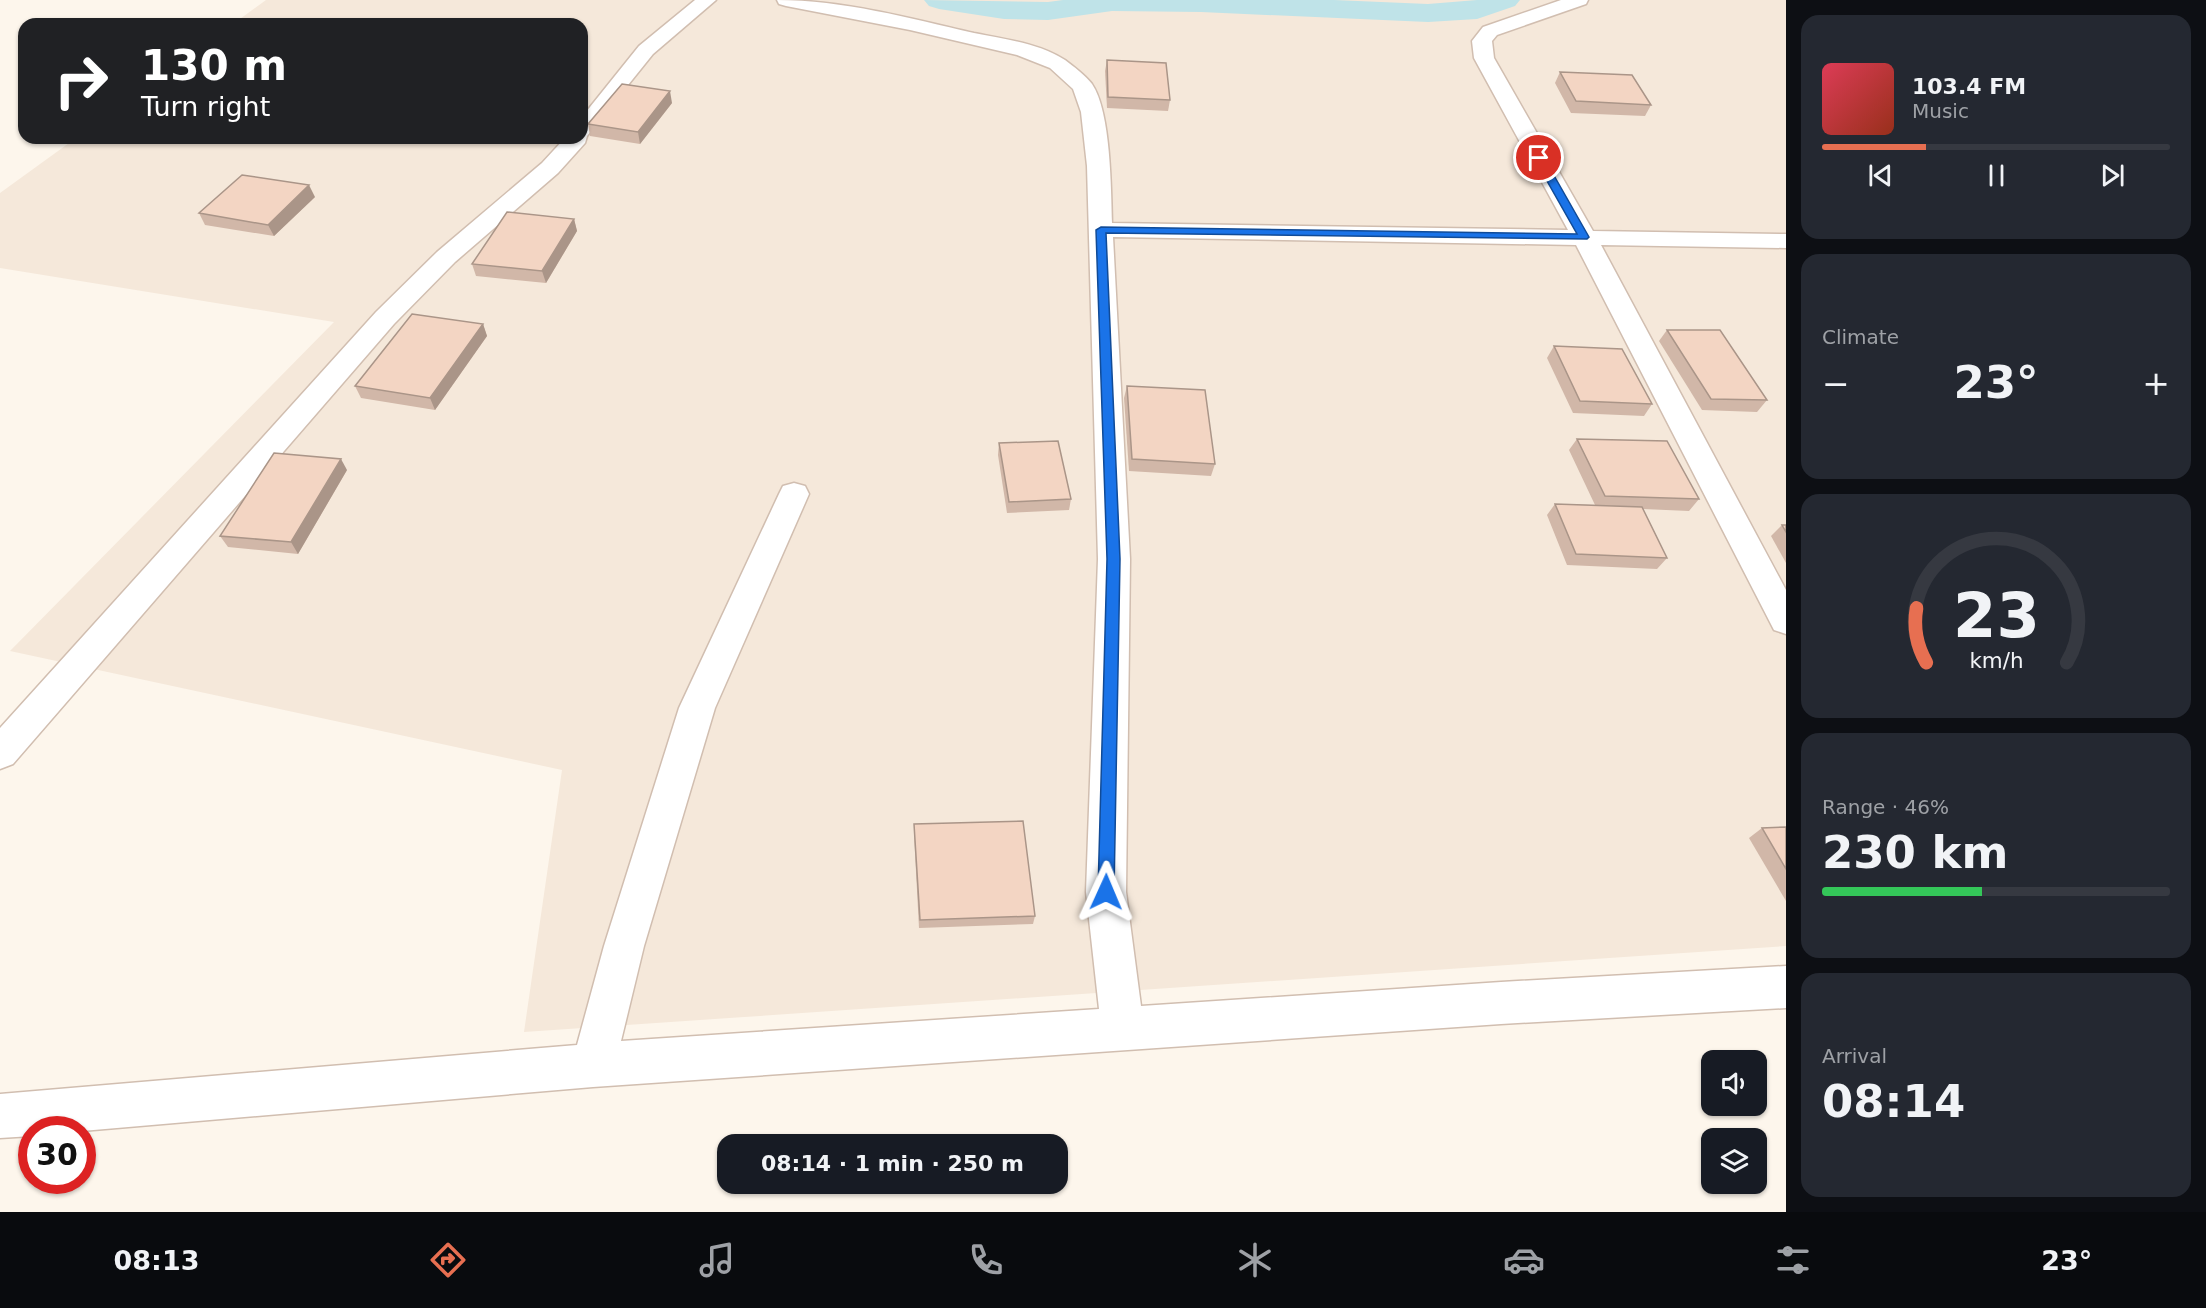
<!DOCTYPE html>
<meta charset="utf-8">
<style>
body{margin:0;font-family:"DejaVu Sans",sans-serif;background:#242831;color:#f1f3f6;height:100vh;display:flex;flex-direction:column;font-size:22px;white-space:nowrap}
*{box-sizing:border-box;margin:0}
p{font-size:20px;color:#9ea1a6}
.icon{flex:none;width:33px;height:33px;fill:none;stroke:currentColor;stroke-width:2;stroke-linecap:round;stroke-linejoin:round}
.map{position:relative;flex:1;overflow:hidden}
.drawer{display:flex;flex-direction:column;gap:15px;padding:15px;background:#0d0f14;width:420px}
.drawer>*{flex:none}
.banner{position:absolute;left:18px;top:18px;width:570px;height:126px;border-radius:18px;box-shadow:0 2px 4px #0004;background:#202124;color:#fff;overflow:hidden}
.tools{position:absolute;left:1701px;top:1050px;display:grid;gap:12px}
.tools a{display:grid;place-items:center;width:66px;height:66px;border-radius:12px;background:#171b24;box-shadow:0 2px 4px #0004;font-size:30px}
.speed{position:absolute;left:18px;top:1116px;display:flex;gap:12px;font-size:30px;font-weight:700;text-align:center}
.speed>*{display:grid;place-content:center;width:78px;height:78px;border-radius:50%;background:#171b24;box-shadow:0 2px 4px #0004;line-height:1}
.speed .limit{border:9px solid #d22;background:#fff;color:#111}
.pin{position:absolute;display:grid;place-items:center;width:51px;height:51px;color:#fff;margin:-26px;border:3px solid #fff;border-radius:50%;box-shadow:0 2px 6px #0007}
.me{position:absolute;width:66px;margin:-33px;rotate:1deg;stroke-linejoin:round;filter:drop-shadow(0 0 4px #0008)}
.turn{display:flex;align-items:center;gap:21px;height:126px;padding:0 24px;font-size:27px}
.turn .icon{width:78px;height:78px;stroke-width:2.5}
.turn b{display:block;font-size:42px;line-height:51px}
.big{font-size:45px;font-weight:700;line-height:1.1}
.drawer .widget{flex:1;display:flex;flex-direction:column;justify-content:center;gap:9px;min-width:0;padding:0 21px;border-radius:18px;background:#242831}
.drawer .dial{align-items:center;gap:0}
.dial svg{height:156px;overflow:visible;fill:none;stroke:#363941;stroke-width:7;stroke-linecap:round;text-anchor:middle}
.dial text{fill:#f1f3f6;stroke:none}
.song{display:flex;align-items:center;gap:18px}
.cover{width:72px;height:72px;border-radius:9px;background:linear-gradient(135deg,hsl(350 70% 55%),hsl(10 70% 35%))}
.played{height:6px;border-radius:3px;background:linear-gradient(90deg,#e76f51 30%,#363941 30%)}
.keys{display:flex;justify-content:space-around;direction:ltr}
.heat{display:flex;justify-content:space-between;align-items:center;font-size:33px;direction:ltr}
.charge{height:9px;border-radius:4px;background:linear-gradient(90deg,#34c759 46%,#363941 0)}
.trip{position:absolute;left:717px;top:1134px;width:351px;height:60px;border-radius:18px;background:#171b24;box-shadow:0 2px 4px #0004;font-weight:700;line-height:60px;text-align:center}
.dock{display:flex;height:96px;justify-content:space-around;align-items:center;background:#090b0e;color:#9ea1a6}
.dock .icon{width:42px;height:42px}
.dock .on{color:#e76f51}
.dock b{font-size:27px;color:#f1f3f6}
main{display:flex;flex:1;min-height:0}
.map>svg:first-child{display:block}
.residential{fill:#f5e8da}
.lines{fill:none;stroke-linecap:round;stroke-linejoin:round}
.canal{fill:#bfe3e8;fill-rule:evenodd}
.street-casing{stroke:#d1beb0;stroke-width:3}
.street{fill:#fff;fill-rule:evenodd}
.wall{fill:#d1b7a8}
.shaded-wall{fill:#aa9588}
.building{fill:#f3d5c3;stroke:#aa9588;stroke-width:1.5}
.route{fill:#1a73e8;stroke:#114b97;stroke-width:1.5}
</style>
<main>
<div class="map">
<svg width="1786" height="1212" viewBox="0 0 1786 1212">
<rect width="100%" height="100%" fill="#fdf6ec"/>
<polygon class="residential" points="266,0 1786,0 1786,946 524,1032 562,770 10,651 334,322 0,268 0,193 76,138 582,138 582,24 233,24"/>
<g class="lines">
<polygon class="canal" points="924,0 1048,2 1063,0 1334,0 1428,4 1477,0 1520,0 1515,6 1477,19 1428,22 1201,12 1112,11 1048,20 1004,19 939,9 929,6"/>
<g class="street-casing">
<g id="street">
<polygon points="695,0 716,0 653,54 587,136 585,143 558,173 455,262 394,324 13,764 0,769 0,728 376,312 437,252 542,163 565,138 582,138 582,117 639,46"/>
<path d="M777 0C843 0 909 18 974 33 1003 39 1039 43 1065 60 1073 66 1086 76 1092 84 1111 112 1111 189 1112 223L1568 230 1474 58 1472 41 1483 27 1561 0H1588L1586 4 1497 35 1492 41 1494 58 1593 231 1786 234V248L1601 245 1786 590V634L1774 630 1576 245 1113 237 1130 559 1126 892 1141 1006 1501 982 1786 966V1008L1501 1024 593 1087 82 1131 32 1130V1136L0 1138V1094L577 1045 604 946 679 708 779 494 783 486 794 483 805 486 809 494 715 708 644 946 621 1041 1099 1009 1086 892 1098 559 1087 166 1081 112 1073 89 1050 68 1017 55 910 30 786 6 779 4Z"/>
</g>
</g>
<use href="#street" class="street"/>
</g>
<g class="wall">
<polygon points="1107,60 1170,100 1168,111 1107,108 1105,71"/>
<polygon points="1560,72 1651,105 1645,116 1571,113 1555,83"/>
<polygon points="672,103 640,144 590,136 588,124"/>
<polygon points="315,197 274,236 205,225 199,213"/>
<polygon points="574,219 577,231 546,283 476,276 472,264"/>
<polygon points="483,324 487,336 435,410 361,398 355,386"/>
<polygon points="1667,330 1767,400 1757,412 1702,410 1659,341"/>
<polygon points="1554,346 1652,404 1644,416 1573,413 1547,358"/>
<polygon points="1127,386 1215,464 1211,476 1129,471 1124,398"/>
<polygon points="1577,439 1699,499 1689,511 1643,509 1667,558 1657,569 1567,565 1547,515 1555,504 1595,505 1569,450"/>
<polygon points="999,443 1071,499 1069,510 1007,513 998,455"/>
<polygon points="347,470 298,554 228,547 220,536"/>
<polygon points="1782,525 1786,525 1786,563 1771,536"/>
<polygon points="914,824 1035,916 1033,924 919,928 914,834"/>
<polygon points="1786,827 1786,901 1749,838 1762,828"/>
</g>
<g class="shaded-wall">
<polygon points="670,91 672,103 640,144 638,132"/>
<polygon points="309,185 315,197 274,236 268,225"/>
<polygon points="574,219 577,231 546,283 542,271"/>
<polygon points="483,324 487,336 435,410 430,398"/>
<polygon points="341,459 347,470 298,554 291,542"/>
</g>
<g class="building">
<polygon points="1107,60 1166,63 1170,100 1108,97"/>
<polygon points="1560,72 1632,75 1651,105 1576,101"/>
<polygon points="622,84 670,91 638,132 588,124"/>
<polygon points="242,175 309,185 268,225 199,213"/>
<polygon points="507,212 574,219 542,271 472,264"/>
<polygon points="412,314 483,324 430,398 355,386"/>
<polygon points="1667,330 1720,330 1767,400 1711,399"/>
<polygon points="1554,346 1622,349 1652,404 1580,401"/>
<polygon points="1127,386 1205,390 1215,464 1132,459"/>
<polygon points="1577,439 1667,441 1699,499 1605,496"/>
<polygon points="1058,441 1071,499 1009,502 999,443"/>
<polygon points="274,453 341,459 291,542 220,536"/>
<polygon points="1555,504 1642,507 1667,558 1576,554"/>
<polygon points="1782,525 1786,525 1786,532"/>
<polygon points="1023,821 1035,916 920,920 914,824"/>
<polygon points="1786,827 1786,869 1762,828"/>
</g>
<polygon class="route" points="1539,155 1544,158 1589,237 1587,239 1106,233 1120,559 1114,892 1112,898 1106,900 1100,898 1098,892 1107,559 1096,230 1101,227 1577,234 1534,158"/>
</svg>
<div class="tools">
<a><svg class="icon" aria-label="sound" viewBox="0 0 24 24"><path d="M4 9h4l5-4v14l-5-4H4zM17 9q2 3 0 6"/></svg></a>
<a><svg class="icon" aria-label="layers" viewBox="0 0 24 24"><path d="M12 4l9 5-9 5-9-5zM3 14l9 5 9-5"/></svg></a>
</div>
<div class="speed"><div class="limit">30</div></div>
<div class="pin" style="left:1539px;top:158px;background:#d93025"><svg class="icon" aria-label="arrive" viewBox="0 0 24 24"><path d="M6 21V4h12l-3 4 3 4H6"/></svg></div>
<svg class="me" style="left:1106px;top:892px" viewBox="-20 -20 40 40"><path d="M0-17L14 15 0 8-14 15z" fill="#1a73e8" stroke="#fff" stroke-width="4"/></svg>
<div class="trip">08:14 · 1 min · 250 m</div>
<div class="banner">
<div class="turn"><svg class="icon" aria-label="right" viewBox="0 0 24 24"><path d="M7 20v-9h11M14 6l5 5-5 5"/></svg><div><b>130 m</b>Turn right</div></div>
</div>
</div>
<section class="drawer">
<div class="widget">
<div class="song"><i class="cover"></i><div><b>103.4 FM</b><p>Music</p></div></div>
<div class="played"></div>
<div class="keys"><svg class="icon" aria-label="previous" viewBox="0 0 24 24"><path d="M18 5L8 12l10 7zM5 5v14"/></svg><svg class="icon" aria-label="pause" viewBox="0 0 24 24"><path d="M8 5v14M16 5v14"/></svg><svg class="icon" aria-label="next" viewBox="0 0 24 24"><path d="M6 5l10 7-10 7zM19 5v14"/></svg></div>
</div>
<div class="widget"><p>Climate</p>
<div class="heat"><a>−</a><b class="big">23°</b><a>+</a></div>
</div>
<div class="widget dial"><svg viewBox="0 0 100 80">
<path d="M14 69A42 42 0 1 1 86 69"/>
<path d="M14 69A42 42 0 0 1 9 41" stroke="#e76f51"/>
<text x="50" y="56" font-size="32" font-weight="700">23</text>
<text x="50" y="72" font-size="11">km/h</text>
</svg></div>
<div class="widget"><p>Range · 46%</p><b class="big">230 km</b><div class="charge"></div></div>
<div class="widget"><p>Arrival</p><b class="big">08:14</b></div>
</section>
</main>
<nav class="dock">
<b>08:13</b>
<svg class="icon on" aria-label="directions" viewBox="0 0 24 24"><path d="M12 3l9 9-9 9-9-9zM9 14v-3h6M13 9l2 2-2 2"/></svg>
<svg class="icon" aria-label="music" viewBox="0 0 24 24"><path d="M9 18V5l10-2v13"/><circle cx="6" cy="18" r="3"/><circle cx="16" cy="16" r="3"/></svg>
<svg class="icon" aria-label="phone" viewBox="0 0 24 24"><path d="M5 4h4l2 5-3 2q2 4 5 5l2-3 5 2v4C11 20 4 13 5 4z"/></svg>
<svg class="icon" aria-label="climate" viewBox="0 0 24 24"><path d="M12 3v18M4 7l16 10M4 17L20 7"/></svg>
<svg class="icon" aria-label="car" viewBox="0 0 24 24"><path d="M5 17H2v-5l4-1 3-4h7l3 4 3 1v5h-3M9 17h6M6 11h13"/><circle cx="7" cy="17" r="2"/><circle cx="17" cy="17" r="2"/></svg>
<svg class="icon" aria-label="filters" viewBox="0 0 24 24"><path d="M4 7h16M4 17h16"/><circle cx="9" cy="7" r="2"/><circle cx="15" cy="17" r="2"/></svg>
<b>23°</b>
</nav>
